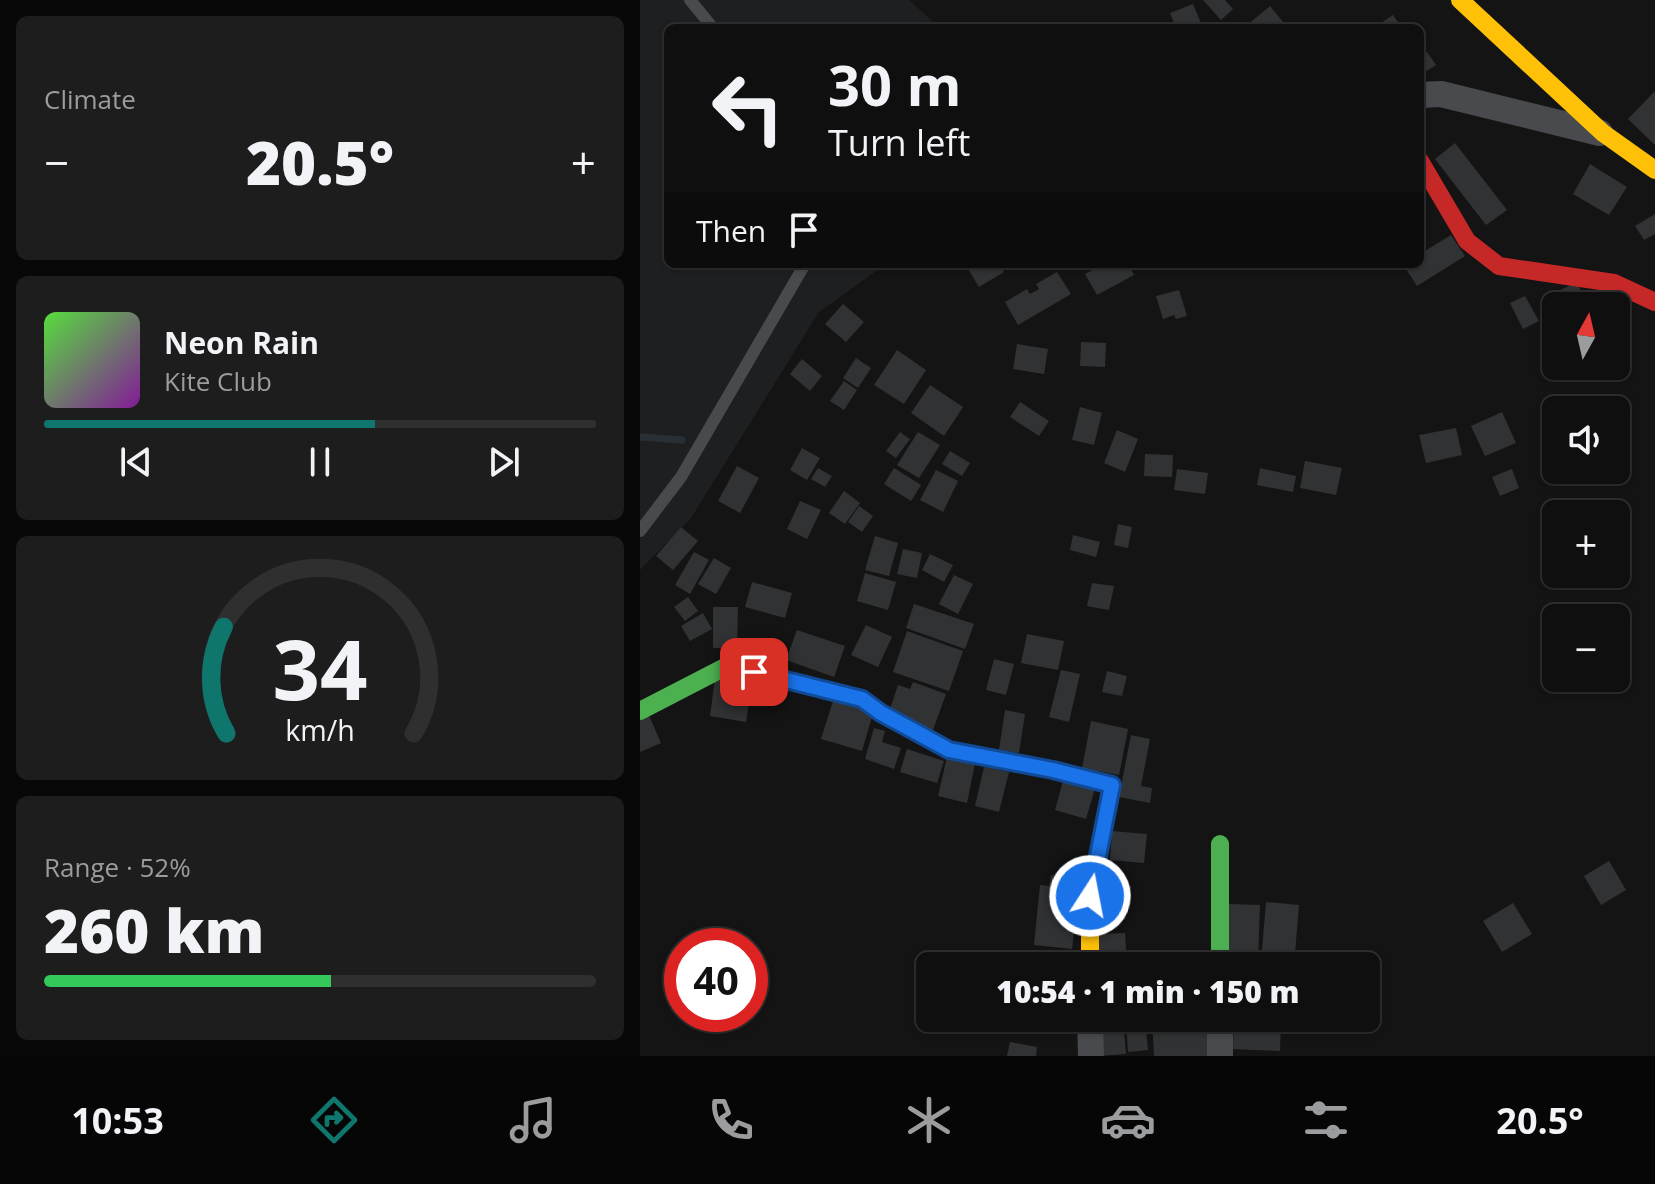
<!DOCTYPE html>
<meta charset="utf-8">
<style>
body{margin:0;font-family:"Open Sans",sans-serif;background:#1d1d1d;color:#f1f3f6;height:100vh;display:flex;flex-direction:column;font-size:30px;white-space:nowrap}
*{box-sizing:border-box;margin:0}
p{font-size:26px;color:#9b9c9e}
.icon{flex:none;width:44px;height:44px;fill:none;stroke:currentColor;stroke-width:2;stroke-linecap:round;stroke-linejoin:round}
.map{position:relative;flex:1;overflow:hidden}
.drawer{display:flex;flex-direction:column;gap:16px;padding:16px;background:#080808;width:640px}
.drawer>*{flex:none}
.hud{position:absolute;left:24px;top:24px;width:760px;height:244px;border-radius:12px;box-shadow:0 2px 6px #0004,0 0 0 2px #2f2f2f;background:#0f0f0f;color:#f1f3f6;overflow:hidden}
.needle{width:52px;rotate:8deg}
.tools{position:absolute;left:902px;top:292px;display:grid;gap:16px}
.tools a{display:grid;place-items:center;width:88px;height:88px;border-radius:12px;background:#0f0f0f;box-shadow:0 2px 6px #0004,0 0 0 2px #2f2f2f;font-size:40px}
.speed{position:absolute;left:24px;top:928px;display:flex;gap:16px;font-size:40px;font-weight:700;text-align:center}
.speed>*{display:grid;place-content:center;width:104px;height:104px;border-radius:50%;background:#0f0f0f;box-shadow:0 2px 6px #0004,0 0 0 2px #2f2f2f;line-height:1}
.speed .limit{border:12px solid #d22;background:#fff;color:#111}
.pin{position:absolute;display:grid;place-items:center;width:68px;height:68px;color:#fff;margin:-34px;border-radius:16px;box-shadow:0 4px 12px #0006}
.me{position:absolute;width:88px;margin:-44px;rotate:11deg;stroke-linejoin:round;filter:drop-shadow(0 0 6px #0008)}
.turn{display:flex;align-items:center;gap:28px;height:168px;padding:0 32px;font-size:36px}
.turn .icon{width:104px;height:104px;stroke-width:2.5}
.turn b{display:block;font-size:56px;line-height:68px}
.then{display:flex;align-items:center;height:76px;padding:0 32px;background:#0003;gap:16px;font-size:30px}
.big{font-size:60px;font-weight:800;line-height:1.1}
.drawer .widget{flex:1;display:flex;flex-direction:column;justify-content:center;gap:12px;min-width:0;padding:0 28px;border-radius:12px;background:#1d1d1d}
.drawer .dial{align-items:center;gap:0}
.dial svg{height:208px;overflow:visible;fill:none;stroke:#2f2f2f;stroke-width:7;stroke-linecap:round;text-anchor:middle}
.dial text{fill:#f1f3f6;stroke:none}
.song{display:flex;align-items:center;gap:24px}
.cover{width:96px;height:96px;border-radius:12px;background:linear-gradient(135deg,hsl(110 70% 55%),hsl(290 70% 35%))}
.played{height:8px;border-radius:4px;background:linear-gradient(90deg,#0f766e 60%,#2f2f2f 60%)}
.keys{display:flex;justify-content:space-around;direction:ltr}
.heat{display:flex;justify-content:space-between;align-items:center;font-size:44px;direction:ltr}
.charge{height:12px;border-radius:6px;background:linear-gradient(90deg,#34c759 52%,#2f2f2f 0)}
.trip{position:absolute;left:276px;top:952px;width:464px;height:80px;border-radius:12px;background:#0f0f0f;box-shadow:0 2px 6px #0004,0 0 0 2px #2f2f2f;font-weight:800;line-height:80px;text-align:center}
.dock{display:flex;height:128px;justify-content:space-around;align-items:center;background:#060606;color:#9b9c9e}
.dock .icon{width:56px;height:56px}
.dock .selected{color:#0f766e}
.dock b{font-size:36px;color:#f1f3f6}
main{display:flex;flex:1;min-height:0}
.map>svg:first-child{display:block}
.built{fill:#1e1f21}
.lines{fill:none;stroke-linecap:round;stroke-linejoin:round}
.stream{stroke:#283035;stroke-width:7}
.building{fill:#313234}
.lane{stroke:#484a4d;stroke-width:12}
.street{stroke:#484a4d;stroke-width:26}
.fast{stroke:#4caf50;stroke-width:18}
.slow{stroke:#ffc107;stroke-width:18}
.jam{stroke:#c62828;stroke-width:18}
.route-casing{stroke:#114b97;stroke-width:20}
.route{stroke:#1a73e8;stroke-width:14}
</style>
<main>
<section class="drawer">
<div class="widget"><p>Climate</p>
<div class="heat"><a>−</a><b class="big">20.5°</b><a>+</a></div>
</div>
<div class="widget">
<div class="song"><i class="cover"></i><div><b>Neon Rain</b><p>Kite Club</p></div></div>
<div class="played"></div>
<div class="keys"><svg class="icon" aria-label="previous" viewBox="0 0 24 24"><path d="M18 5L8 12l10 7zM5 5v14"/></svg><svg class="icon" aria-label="pause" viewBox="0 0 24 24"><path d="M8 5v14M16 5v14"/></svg><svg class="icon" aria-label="next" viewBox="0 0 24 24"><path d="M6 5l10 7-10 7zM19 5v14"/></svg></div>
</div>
<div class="widget dial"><svg viewBox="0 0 100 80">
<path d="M14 69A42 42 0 1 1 86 69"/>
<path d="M14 69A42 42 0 0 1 13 28" stroke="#0f766e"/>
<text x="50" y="56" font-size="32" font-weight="700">34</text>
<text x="50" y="72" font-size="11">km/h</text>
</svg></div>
<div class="widget"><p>Range · 52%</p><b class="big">260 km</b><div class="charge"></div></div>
</section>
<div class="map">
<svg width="1015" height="1056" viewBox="0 0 1015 1056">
<rect width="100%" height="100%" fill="#141414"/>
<polygon class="built" points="0,0 269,0 300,28 28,28 28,264 246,264 179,312 51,518 0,570"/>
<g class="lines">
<polyline class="stream" points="0,437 42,440"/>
</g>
<g class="building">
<polygon points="563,0 585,0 593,9 581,20"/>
<polygon points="553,4 563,28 536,28 530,13"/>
<polygon points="630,6 648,28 616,28 611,22"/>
<polygon points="753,15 762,28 740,28 738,25"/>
<polygon points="787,52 796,65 780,75 780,56"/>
<polygon points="1015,91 1015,145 988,119"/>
<polygon points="815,143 867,210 846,225 795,159"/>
<polygon points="950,164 987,187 969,215 933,194"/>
<polygon points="1015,214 1015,234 1004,240 995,226"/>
<polygon points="811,235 825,256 777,286 763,264 780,264 780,254"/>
<polygon points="325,264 359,264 364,272 339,287"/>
<polygon points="463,264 488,264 494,275 457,295 445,274"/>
<polygon points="417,272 431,294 378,325 365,302 387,289 390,294 399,289 396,284"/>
<polygon points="937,282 945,300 933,306 921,306 914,293"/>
<polygon points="539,290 547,316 536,319 534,315 523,319 516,296"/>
<polygon points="885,296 899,321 883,329 870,303"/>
<polygon points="203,304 224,322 206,342 185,324"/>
<polygon points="441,342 466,343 465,367 440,366"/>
<polygon points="377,344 408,349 404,374 373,369"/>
<polygon points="257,350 286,370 264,404 234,385"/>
<polygon points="216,358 231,368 218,388 203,378"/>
<polygon points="162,359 182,376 170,391 150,374"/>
<polygon points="204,381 217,390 204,410 190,401"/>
<polygon points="290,385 323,407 304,436 271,413"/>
<polygon points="380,402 409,421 399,436 370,417"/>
<polygon points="440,407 462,413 454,445 432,440"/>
<polygon points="862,412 876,443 845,456 831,426"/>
<polygon points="816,428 822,455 786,463 779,435"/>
<polygon points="477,430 498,439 485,472 464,463"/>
<polygon points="260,432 270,439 256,458 246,451"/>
<polygon points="278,432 300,445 279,478 257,465"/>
<polygon points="162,448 180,458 167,480 150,470"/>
<polygon points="310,451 330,463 322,476 302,464"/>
<polygon points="505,454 533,455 532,477 504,476"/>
<polygon points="665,461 702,468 696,495 660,488"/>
<polygon points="97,466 119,478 100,513 78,501"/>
<polygon points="178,468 192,476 185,487 171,479"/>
<polygon points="254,468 281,485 271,501 244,484"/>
<polygon points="620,468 656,476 653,492 617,485"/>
<polygon points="537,469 568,473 565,494 534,490"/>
<polygon points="872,469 879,488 860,496 852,477"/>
<polygon points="296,470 318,481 303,512 280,500"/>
<polygon points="204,491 220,503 205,524 189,513"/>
<polygon points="160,501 181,510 167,539 147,529"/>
<polygon points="219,506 233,516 222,532 208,522"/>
<polygon points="478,524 492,527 488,548 474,545"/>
<polygon points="41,527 58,541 33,570 16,556"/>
<polygon points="433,535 460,542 456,557 430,550"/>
<polygon points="235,536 258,543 249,576 225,570"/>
<polygon points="263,549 282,553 277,578 257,574"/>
<polygon points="54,552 69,560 50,594 35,585"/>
<polygon points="290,554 313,565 304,582 282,570"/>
<polygon points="74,558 91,568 76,594 58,584"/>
<polygon points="225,573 256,582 248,610 217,601"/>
<polygon points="314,575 333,584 318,614 299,604"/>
<polygon points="112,582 152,593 145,618 105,607"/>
<polygon points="452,583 474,586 469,610 447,606"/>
<polygon points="48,597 58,611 45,621 34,607"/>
<polygon points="274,604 334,624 325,649 266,628"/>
<polygon points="73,607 98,607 97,648 73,648"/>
<polygon points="63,613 72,629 50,641 41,626"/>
<polygon points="226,625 252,637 238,667 211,655"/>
<polygon points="157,630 205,646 194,677 146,660"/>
<polygon points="267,631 323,651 309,691 253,672"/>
<polygon points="387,634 424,641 418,670 381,663"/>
<polygon points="354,659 374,664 366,695 346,690"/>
<polygon points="421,670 440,674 429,722 409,717"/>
<polygon points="467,671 487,676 482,696 462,692"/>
<polygon points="75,679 112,684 106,722 70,716"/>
<polygon points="273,682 306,694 293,730 248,715 258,685 270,689"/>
<polygon points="194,698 234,710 222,751 181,739"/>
<polygon points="365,710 385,714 379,753 359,750"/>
<polygon points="8,713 21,743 0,752 0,716"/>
<polygon points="451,721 488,729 479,775 442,768"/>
<polygon points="234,728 245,731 242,742 261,748 254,769 225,759"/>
<polygon points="491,735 510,739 501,786 512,788 510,803 479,797"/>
<polygon points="267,749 304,761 297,783 260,772"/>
<polygon points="307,757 335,763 327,803 298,796"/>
<polygon points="344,767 369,772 359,812 335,806"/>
<polygon points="424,777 456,785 446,819 415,810"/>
<polygon points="472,831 507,834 504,863 470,860"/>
<polygon points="969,861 986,890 961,905 944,876"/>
<polygon points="411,875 433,877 432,881 439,888 432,949 394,945 400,885 409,886"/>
<polygon points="462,885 491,886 491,901 462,900"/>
<polygon points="626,902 659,905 654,965 621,962"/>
<polygon points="873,903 892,934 862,952 843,921"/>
<polygon points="588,904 620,905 618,960 587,959"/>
<polygon points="485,933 487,966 458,966 457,934"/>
<polygon points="391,955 432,955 431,966 391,966"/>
<polygon points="455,1018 483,1018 486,1054 458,1056"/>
<polygon points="512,1018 570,1018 573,1056 514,1056"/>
<polygon points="505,1020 508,1050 488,1052 486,1021"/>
<polygon points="594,1021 641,1022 640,1051 593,1049"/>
<polygon points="370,1042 397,1047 396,1056 367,1056"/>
</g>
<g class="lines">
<g class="lane">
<polyline points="50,0 73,28"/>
<polyline points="0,531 41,477 165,264"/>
</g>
<g class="street">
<polyline points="780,95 801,94 960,133"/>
<polyline points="450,1018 451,1056"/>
<polyline points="580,1056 580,1018"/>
</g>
<g class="fast">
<polyline points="0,711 87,666 222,699 241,713 309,750 365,761"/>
<polyline points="580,844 580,966"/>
</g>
<g class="slow">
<polyline points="820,0 963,133 1015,170"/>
<polyline points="365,761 413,770 472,785 450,896 450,966"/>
</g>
<polyline class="jam" points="780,161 827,241 859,266 974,283 1015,302"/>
</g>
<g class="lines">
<g class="route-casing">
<polyline id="route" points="114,672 222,699 241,713 309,750 413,770 472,785 450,896"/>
</g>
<use href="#route" class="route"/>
</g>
</svg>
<div class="tools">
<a><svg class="needle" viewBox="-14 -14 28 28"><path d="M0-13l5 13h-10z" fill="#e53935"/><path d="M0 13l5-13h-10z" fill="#9b9c9e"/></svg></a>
<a><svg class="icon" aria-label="sound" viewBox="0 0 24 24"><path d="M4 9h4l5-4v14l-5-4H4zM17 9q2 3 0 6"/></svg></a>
<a>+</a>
<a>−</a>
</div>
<div class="speed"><div class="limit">40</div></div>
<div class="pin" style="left:114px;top:672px;background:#d93025"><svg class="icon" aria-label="arrive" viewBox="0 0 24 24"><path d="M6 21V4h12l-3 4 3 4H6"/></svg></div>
<svg class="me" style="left:450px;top:896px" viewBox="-20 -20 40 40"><circle r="17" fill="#1a73e8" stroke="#fff" stroke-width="3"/><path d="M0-11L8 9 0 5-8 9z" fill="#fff"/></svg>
<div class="trip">10:54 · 1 min · 150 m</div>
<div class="hud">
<div class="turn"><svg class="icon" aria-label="left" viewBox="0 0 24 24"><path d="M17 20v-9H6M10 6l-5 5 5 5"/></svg><div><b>30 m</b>Turn left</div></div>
<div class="then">Then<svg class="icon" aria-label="arrive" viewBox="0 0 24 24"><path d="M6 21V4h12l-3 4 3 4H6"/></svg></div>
</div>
</div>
</main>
<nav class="dock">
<b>10:53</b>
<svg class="icon selected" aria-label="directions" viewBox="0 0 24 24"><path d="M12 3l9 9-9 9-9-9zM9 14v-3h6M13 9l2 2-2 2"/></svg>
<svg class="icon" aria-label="music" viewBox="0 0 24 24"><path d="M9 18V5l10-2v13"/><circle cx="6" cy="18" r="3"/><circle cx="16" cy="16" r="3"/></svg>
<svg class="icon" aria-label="phone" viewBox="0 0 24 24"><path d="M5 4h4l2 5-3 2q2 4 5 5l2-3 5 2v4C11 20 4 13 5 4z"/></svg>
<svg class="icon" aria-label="climate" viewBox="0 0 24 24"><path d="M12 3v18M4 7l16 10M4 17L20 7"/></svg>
<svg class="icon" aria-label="car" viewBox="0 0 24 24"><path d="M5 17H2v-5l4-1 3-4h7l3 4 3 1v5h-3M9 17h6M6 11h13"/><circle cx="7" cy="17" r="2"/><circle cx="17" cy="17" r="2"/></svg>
<svg class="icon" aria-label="filters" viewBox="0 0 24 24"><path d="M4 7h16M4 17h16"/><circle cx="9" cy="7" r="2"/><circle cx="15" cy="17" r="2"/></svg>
<b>20.5°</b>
</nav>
